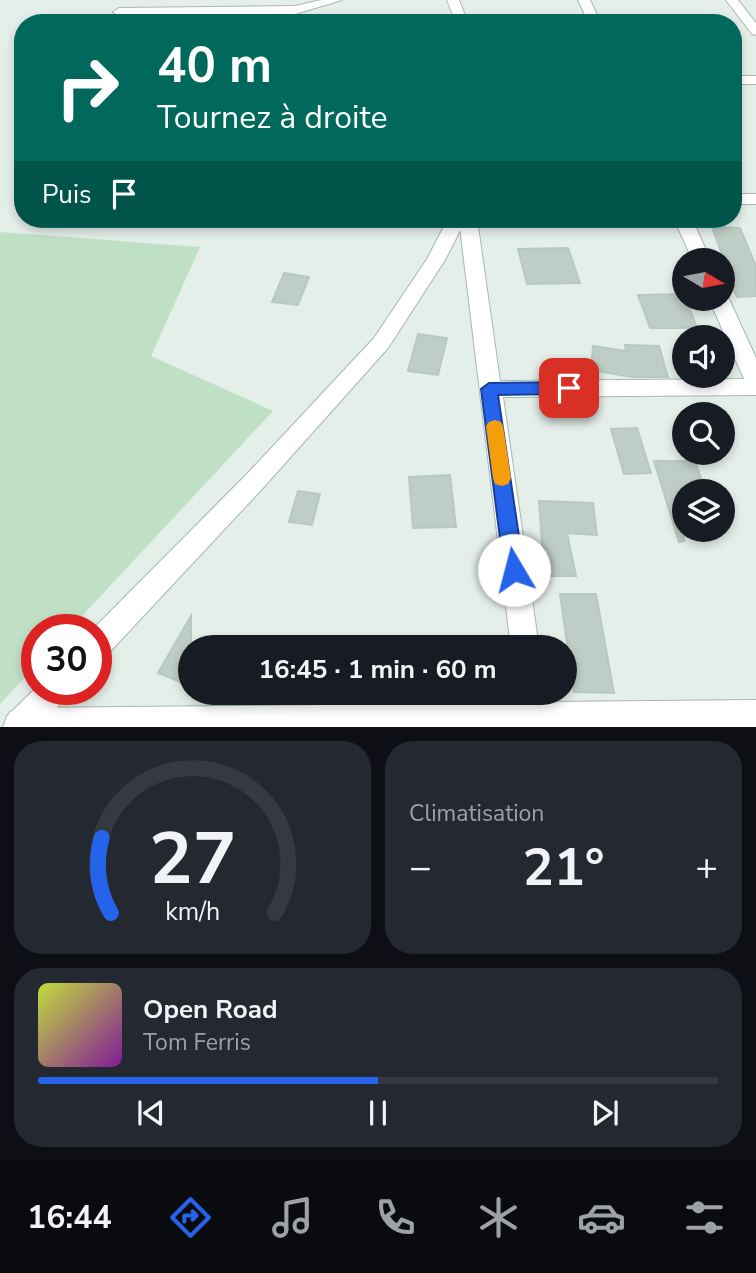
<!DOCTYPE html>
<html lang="fr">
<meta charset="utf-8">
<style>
body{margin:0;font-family:"Nunito Sans",sans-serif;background:#242831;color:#f1f3f6;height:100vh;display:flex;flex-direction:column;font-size:26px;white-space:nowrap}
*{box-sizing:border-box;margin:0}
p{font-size:23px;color:#9ea1a6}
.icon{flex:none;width:38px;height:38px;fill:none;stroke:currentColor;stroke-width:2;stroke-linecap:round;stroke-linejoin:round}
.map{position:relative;height:727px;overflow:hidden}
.details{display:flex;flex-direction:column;gap:14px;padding:14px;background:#0d0f14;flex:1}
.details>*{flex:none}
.banner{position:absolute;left:14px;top:14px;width:728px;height:214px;border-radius:28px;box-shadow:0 4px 10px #0003;background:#00695c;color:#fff;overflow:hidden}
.needle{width:46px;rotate:100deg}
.buttons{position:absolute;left:672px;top:248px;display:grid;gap:14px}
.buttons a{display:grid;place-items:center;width:63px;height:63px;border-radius:50%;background:#171b24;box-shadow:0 4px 10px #0003;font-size:35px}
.speed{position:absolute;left:21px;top:614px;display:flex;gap:14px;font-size:35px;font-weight:700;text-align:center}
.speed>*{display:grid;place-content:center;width:91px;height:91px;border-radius:50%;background:#171b24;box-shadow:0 4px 10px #0003;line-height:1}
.speed .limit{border:10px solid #d22;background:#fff;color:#111}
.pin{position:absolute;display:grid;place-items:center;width:60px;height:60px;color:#fff;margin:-30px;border-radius:14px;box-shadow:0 4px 10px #0006}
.me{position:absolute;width:77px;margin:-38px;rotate:352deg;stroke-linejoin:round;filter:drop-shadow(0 0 5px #0008)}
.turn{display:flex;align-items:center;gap:24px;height:147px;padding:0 28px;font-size:32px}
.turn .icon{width:91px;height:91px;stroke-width:2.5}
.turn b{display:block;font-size:49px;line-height:60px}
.then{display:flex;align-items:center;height:66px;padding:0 28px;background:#0003;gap:14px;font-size:26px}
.big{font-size:52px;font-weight:700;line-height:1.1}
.details .widget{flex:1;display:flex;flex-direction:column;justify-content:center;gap:10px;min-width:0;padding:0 24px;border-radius:28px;background:#242831}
.details .dial{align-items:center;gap:0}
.dial svg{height:182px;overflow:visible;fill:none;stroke:#363941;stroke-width:7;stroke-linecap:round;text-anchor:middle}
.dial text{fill:#f1f3f6;stroke:none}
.song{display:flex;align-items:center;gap:21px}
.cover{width:84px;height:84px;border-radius:10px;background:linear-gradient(135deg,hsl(70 70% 55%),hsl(290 70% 35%))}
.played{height:7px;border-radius:4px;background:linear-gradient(90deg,#2563eb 50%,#363941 50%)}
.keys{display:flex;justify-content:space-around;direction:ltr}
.heat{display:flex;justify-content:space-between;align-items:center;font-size:38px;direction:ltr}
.details .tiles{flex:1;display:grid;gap:14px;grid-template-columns:1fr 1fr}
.widget:last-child{grid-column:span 2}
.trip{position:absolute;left:178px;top:635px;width:399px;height:70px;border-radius:35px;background:#171b24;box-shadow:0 4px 10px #0003;font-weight:700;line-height:70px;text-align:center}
.menu{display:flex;height:112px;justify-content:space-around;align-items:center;background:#090b0e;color:#9ea1a6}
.menu .icon{width:49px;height:49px}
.menu .on{color:#2563eb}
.menu b{font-size:32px;color:#f1f3f6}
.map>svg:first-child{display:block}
.green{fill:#bfe0c5}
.building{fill:#becdc5;stroke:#b8c9c0;stroke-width:2}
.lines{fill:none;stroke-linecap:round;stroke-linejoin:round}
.minor-casing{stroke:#a7b7b1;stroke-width:2}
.tertiary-casing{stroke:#a7b7b1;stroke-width:2}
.minor{fill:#fff;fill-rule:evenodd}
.tertiary{fill:#fff;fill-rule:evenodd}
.route{fill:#2563eb;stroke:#184099;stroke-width:2}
.slow{fill:#f59e0b}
</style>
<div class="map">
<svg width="756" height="727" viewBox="0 0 756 727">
<rect width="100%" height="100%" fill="#e5efea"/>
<polygon class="green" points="0,232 200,247 151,356 273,411 69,630 37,630 37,664 0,704"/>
<g class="building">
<polygon points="712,227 740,228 756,266 756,296 737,297 723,268 723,257"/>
<polygon points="568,248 580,283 527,284 518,249"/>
<polygon points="284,273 309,277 298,305 272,302"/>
<polygon points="684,294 697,328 650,328 638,295"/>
<polygon points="418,334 447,338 438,375 408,371"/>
<polygon points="625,345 659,346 668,377 632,377 591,370 593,346 626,351"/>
<polygon points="637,428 651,473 624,474 611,429"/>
<polygon points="654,461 695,461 706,492 684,492 684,541 679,542"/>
<polygon points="450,475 456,527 413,528 409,477"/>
<polygon points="298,491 320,494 312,525 289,522"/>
<polygon points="539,501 593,503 597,535 567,533 576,576 548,576 542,543"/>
<polygon points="560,594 596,594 614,693 574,692"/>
<polygon points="191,616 191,686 158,673"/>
</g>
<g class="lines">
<g class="minor-casing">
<g id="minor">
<polygon points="321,0 342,0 295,14 119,16 113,12 119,8 295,6"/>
<polygon points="578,0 590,0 601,23 589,23"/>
<polygon points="726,0 738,0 756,23 756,35 752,34"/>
<rect x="733" y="76" width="23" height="8"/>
<rect x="733" y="194" width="23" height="10"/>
<polygon points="459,219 477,219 500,381 744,379 709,299 723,299 723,294 729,299 756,358 756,395 503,397 539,648 511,648"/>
<polygon points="674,219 692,219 711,261 693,261"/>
<polygon points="516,693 546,693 547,702 756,700 756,727 8,727 6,723 10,712 21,708 518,703"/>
</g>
</g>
<g class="tertiary-casing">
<g id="tertiary">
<polygon points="447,0 459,0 468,23 456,23"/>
<polygon points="448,219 466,219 445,260 388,348 262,489 106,656 96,659 96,630 92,630 246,475 374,338 427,259"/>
<polygon points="37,687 37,690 69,690 64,700 39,727 3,727 7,716"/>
</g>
</g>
<use href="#minor" class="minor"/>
<use href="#tertiary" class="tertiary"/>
</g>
<polygon class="route" points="569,382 577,388 569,394 498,395 524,570 521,576 514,579 507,576 504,570 481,389 489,383"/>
<polygon class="slow" points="495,420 501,422 503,426 511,478 508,484 502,486 495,484 493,478 486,426 489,422"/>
</svg>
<div class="buttons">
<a><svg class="needle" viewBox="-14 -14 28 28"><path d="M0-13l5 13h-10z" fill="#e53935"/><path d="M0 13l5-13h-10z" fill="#9ea1a6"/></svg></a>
<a><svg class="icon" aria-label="sound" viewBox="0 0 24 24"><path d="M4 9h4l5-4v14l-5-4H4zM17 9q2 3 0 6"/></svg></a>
<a><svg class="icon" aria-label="search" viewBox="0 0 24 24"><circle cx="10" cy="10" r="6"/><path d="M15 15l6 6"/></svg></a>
<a><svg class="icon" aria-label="layers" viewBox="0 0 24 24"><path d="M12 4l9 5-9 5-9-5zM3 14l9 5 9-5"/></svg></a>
</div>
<div class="speed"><div class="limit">30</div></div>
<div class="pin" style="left:569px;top:388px;background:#d93025"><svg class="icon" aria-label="arrive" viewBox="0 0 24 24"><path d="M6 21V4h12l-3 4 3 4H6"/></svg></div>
<svg class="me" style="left:514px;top:570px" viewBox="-20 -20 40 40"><circle r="19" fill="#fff"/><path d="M0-13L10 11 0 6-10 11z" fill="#2563eb"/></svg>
<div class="trip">16:45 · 1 min · 60 m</div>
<div class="banner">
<div class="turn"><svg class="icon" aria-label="right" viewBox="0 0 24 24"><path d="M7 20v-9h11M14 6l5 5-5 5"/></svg><div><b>40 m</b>Tournez à droite</div></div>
<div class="then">Puis<svg class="icon" aria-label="arrive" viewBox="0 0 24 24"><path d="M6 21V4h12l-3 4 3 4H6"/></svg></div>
</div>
</div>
<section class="details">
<div class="tiles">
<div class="widget dial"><svg viewBox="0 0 100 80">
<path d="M14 69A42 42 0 1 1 86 69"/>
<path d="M14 69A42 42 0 0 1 10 36" stroke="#2563eb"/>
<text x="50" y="56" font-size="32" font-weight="700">27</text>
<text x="50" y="72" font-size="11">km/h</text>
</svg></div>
<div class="widget"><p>Climatisation</p>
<div class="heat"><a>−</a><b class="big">21°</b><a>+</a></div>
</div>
<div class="widget">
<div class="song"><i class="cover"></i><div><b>Open Road</b><p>Tom Ferris</p></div></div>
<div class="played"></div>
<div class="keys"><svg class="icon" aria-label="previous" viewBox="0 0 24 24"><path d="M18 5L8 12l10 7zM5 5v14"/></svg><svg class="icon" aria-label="pause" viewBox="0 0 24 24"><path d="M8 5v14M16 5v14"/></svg><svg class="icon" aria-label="next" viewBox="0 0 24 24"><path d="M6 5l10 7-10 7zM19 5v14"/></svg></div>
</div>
</div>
</section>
<nav class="menu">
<b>16:44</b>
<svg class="icon on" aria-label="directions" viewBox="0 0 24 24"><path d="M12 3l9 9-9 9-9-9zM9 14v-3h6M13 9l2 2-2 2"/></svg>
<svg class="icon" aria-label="music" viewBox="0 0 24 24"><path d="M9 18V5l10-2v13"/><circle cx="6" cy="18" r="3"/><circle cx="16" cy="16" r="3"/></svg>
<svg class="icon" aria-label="phone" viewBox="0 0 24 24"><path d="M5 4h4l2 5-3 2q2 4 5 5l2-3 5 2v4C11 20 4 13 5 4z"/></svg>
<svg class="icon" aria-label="climate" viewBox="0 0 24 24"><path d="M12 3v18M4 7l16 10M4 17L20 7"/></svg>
<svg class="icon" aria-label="car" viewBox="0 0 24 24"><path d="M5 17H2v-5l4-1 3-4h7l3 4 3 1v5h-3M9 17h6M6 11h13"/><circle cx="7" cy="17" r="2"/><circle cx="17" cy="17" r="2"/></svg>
<svg class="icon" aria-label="filters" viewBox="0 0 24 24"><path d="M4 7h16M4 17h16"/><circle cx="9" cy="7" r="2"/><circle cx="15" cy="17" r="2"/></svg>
</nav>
